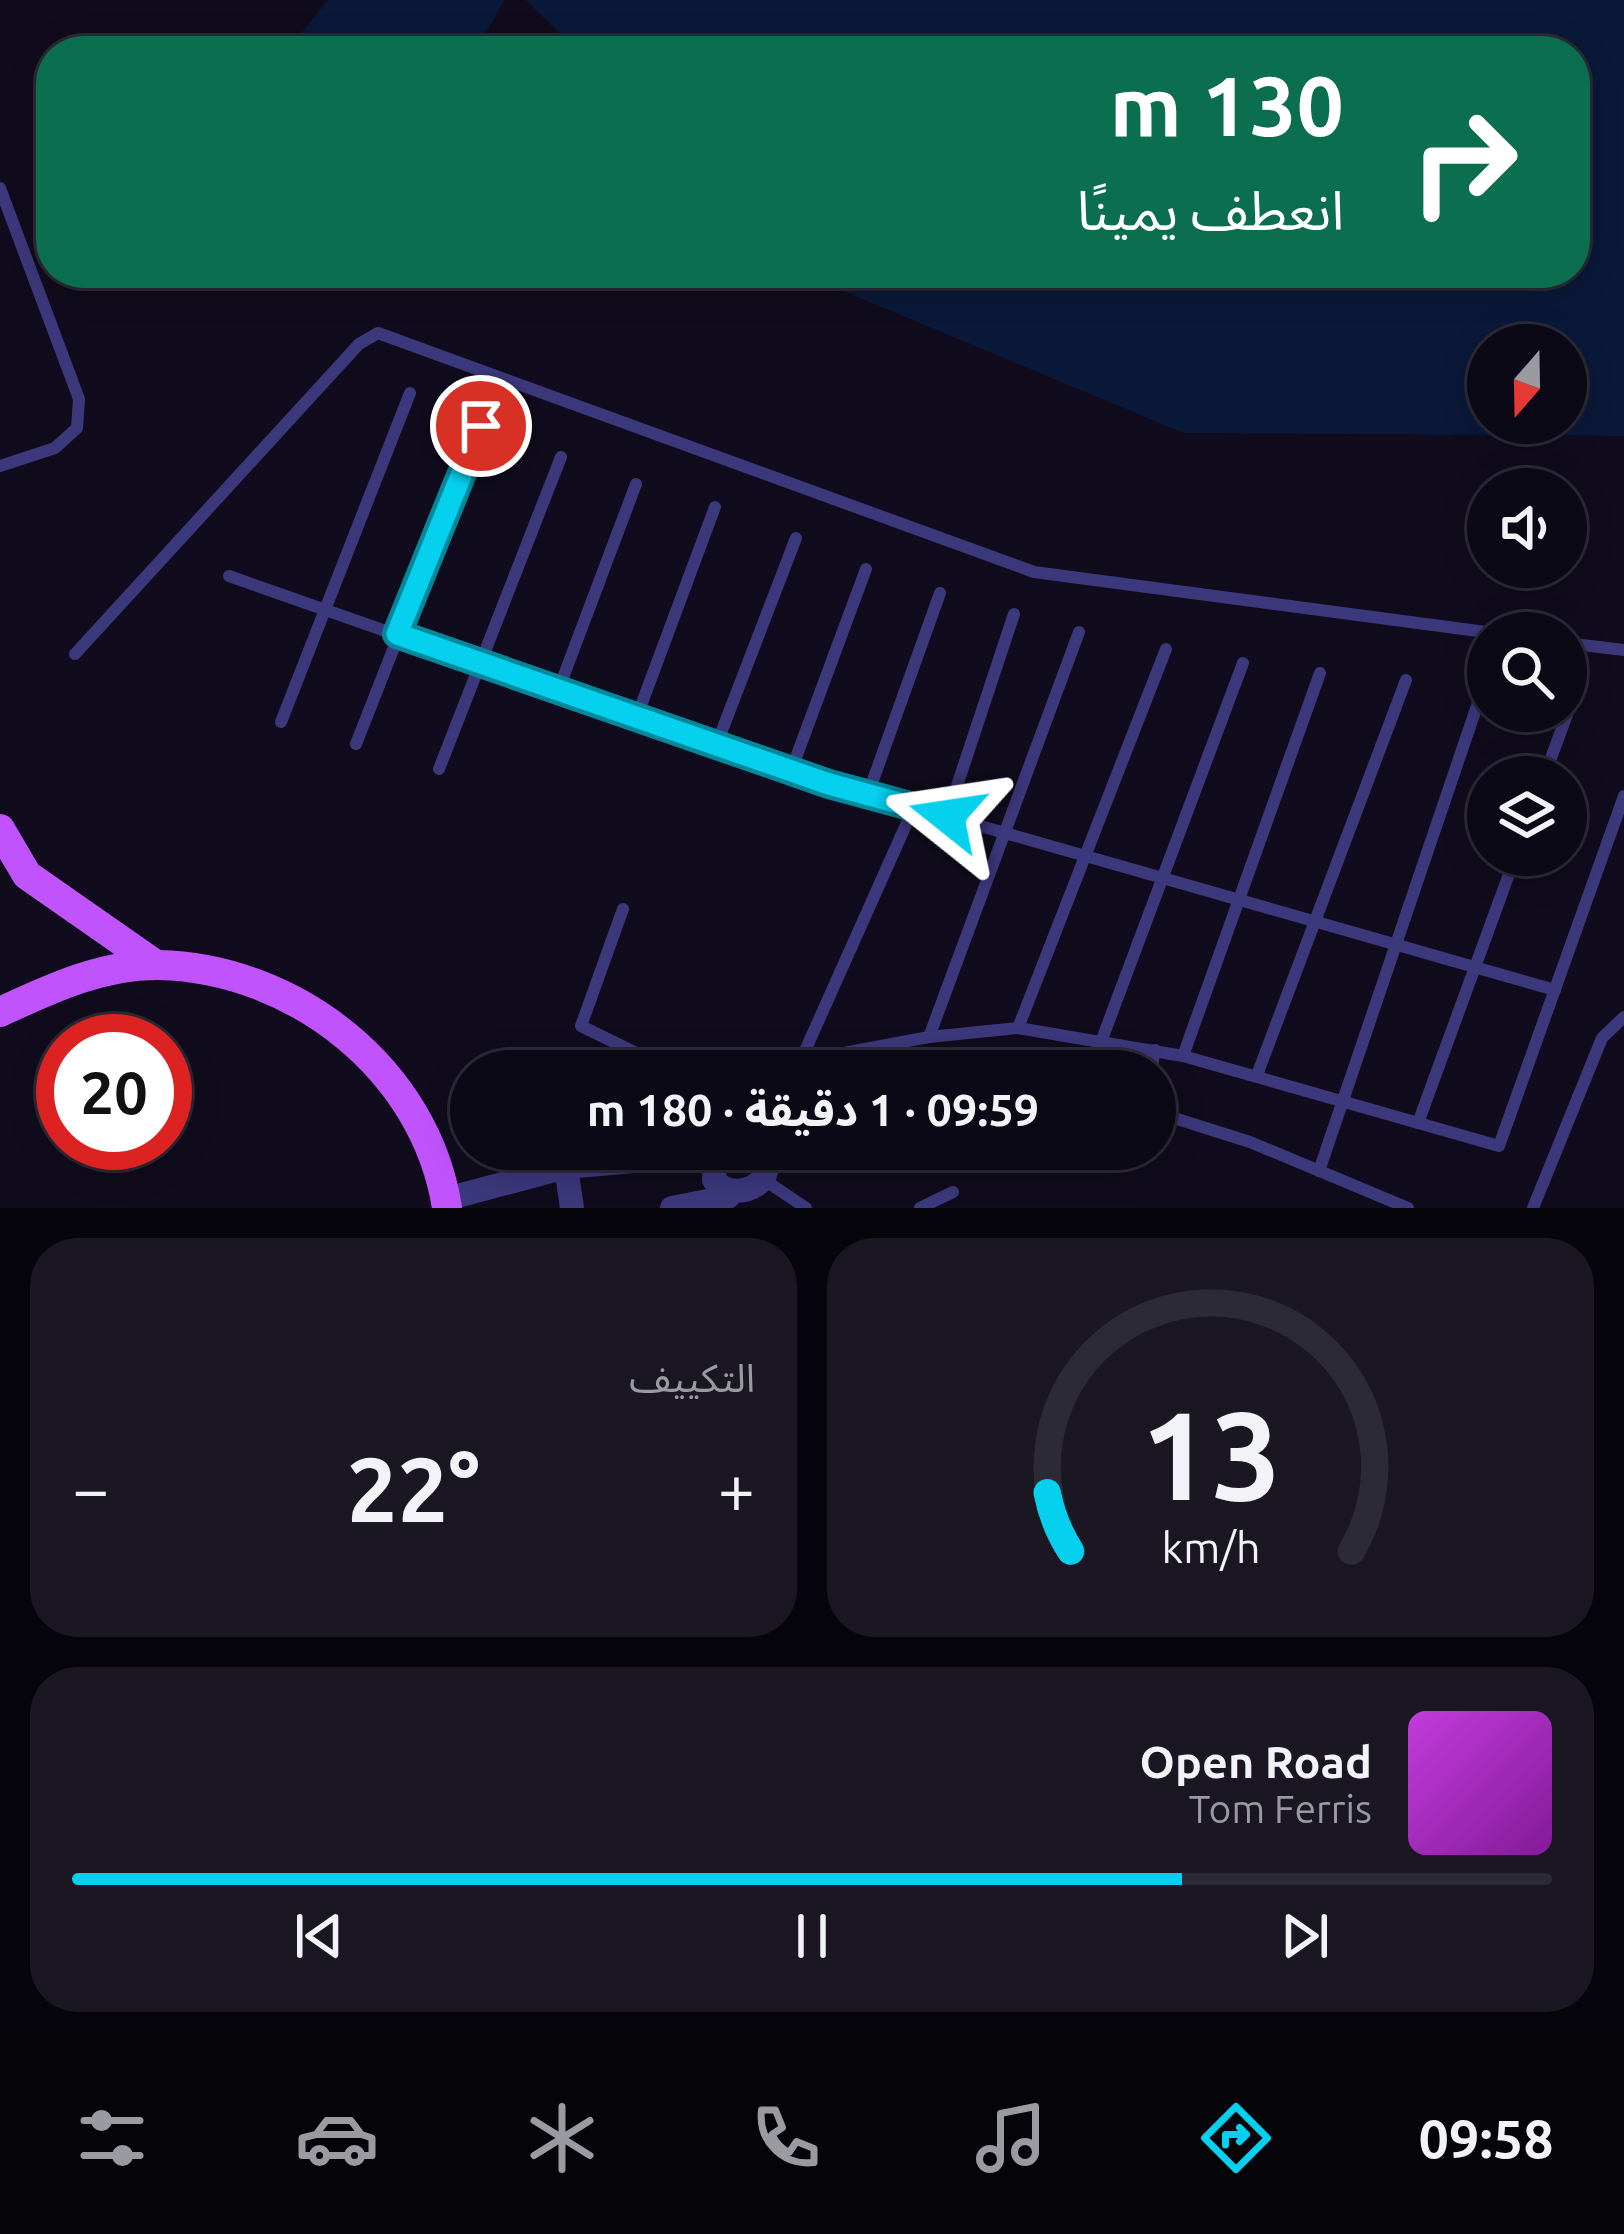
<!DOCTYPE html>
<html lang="ar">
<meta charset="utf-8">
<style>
body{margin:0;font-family:Ubuntu,"Noto Sans Arabic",sans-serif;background:#1a1723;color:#f1f3f6;direction:rtl;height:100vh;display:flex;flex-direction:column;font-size:45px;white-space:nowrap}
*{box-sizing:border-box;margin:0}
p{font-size:39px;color:#9a9aa1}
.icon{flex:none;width:66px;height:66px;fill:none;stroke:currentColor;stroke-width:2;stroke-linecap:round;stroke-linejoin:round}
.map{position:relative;height:1208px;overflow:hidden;direction:ltr}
.drawer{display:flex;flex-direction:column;gap:30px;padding:30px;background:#07050c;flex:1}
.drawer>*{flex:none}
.banner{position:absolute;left:36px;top:36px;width:1554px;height:252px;border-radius:48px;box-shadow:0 6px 30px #0003,0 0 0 3px #2c2a35;direction:rtl;background:#0b6e4f;color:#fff;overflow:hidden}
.needle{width:78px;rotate:200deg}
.buttons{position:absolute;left:1467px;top:324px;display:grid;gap:24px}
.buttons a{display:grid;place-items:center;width:120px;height:120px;border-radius:50%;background:#0c0916;box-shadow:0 6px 30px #0003,0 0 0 3px #2c2a35;font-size:60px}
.speed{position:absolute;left:36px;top:1014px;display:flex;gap:24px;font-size:60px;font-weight:700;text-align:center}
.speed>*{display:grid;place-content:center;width:156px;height:156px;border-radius:50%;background:#0c0916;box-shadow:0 6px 30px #0003,0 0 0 3px #2c2a35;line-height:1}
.speed .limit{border:18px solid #d22;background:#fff;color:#111}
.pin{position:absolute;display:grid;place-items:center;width:102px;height:102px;color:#fff;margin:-51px;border:6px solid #fff;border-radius:50%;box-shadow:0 3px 12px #0007}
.me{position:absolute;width:132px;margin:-66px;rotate:285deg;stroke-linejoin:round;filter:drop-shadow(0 0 9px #0008)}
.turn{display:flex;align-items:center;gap:42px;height:252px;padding:0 48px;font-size:54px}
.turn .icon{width:156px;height:156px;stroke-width:2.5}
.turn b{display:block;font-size:84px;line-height:102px}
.big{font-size:90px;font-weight:700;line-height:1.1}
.drawer .card{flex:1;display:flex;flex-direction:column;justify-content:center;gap:18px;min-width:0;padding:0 42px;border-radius:48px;background:#1a1723}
.drawer .dial{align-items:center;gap:0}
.dial svg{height:312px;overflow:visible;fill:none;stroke:#2c2a35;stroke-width:7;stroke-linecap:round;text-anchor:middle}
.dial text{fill:#f1f3f6;stroke:none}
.song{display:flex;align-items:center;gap:36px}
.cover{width:144px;height:144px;border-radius:18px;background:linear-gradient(135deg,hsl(290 70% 55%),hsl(290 70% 35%))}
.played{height:12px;border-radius:6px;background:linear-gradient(90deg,#05d1ef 75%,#2c2a35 75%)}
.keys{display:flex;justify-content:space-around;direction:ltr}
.heat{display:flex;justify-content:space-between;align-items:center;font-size:66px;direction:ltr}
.drawer .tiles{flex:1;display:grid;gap:30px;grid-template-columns:1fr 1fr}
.card:last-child{grid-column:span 2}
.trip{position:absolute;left:450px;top:1050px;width:726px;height:120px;border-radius:60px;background:#0c0916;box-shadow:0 6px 30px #0003,0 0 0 3px #2c2a35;font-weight:700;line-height:120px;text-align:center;direction:rtl}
.dock{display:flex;height:192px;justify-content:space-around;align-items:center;background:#050409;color:#9a9aa1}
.dock .icon{width:84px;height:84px}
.dock .on{color:#05d1ef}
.dock b{font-size:54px;color:#f1f3f6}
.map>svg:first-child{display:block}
.water{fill:#0a1939;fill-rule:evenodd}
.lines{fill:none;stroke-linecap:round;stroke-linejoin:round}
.service{stroke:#3c387c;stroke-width:12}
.minor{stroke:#3c387c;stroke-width:24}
.primary{stroke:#c153fc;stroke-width:30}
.route-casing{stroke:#03889b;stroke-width:30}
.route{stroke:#05d1ef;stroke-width:21}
</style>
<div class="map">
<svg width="1624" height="1208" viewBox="0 0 1624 1208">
<rect width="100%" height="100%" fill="#100c1d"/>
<g class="water">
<polygon points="328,0 504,0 476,51 287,51"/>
<path d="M526 0H1624V436L1184 433 800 273H1575V51H577ZM1488 345H1566V423H1488Z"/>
</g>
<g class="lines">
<g class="service">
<polyline points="0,188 79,399 77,428 55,448 0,466"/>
<polyline points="229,576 636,719 867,797 914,807 796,1071"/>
<polyline points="1566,643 1624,650"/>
<polyline points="75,654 359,344 378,333 1034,572 1493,633"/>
<polyline points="558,691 636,484"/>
<polyline points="636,719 715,507"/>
<polyline points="281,722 410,393"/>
<polyline points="356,744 481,426"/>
<polyline points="716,746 796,538"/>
<polyline points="439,769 561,457"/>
<polyline points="791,771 866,569"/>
<polyline points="1544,777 1571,704"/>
<polyline points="867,797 940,593"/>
<polyline points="914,807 1555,990"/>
<polyline points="947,816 1014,614"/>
<polyline points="623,909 581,1026 673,1071"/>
<polyline points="1018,1028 1166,649"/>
<polyline points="929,1037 1079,632"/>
<polyline points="1101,1042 1243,663"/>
<polyline points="1183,1056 1320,673"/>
<polyline points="801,1061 929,1037 1018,1028 1183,1056 1499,1146 1624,796"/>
<polyline points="1151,1071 1155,1050"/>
<polyline points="1257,1075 1406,680"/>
<polyline points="1155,1112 1250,1142 1408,1208"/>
<polyline points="1418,1123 1516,855"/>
<polyline points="1319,1171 1481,694"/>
<polyline points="766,1181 806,1208"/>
<polyline points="920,1208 953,1192"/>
<polyline points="1533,1208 1602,1038 1624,1017"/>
</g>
<g class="minor">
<path d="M728 1149 715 1161 714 1180C737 1208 791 1175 753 1149"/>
<polyline points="566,1167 572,1208"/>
<polyline points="446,1199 566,1167 721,1153"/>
<polyline points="672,1208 728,1197"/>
</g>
<g class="primary">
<polyline points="0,829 27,875 156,965"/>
<path d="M0 1012C50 989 102 964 159 965 295 968 426 1070 447 1208"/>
</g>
</g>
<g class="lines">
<g class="route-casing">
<polyline id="route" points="481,426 397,634 829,784 947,816"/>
</g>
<use href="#route" class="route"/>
</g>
</svg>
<div class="buttons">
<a><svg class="needle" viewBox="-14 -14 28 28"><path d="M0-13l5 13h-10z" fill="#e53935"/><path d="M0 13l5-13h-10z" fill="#9a9aa1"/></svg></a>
<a><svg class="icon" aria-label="sound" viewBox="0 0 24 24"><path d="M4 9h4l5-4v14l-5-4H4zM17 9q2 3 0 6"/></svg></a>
<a><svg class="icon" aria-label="search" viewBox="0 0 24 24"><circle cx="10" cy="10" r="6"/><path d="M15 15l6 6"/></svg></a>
<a><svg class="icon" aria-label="layers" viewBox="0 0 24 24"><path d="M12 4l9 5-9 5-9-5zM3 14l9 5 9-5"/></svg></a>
</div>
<div class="speed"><div class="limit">20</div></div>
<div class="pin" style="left:481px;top:426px;background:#d93025"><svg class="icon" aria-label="arrive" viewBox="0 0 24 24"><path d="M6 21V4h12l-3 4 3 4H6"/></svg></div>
<svg class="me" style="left:947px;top:816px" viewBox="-20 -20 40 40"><path d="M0-17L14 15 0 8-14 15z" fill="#05d1ef" stroke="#fff" stroke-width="4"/></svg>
<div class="trip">09:59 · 1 دقيقة · 180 m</div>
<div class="banner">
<div class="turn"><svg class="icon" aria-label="right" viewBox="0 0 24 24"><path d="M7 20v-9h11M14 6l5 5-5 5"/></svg><div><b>130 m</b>انعطف يمينًا</div></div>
</div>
</div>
<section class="drawer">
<div class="tiles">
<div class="card dial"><svg viewBox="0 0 100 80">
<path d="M14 69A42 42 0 1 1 86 69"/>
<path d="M14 69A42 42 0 0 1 8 54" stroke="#05d1ef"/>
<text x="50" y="56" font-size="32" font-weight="700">13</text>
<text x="50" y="72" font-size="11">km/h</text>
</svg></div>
<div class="card"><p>التكييف</p>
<div class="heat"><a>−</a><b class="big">22°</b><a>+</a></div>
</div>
<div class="card">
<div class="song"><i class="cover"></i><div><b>Open Road</b><p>Tom Ferris</p></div></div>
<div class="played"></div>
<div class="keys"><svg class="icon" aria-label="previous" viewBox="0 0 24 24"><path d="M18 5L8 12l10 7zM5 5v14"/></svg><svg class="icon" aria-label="pause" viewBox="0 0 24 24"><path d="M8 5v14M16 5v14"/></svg><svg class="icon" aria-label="next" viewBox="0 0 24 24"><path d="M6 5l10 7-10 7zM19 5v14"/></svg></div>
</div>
</div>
</section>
<nav class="dock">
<b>09:58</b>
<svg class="icon on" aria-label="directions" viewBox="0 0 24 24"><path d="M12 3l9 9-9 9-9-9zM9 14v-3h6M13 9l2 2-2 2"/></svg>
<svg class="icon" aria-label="music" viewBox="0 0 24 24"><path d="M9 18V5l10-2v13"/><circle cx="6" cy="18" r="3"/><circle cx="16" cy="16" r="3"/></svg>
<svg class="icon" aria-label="phone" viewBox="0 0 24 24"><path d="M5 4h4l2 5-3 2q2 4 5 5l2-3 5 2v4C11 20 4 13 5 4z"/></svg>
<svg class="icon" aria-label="climate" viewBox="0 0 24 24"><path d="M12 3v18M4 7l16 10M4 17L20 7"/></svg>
<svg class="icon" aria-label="car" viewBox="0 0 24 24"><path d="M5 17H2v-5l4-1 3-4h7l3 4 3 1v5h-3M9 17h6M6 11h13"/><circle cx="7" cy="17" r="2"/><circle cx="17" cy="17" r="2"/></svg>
<svg class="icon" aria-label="filters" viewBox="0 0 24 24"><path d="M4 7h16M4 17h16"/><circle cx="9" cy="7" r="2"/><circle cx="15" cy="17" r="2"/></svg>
</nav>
